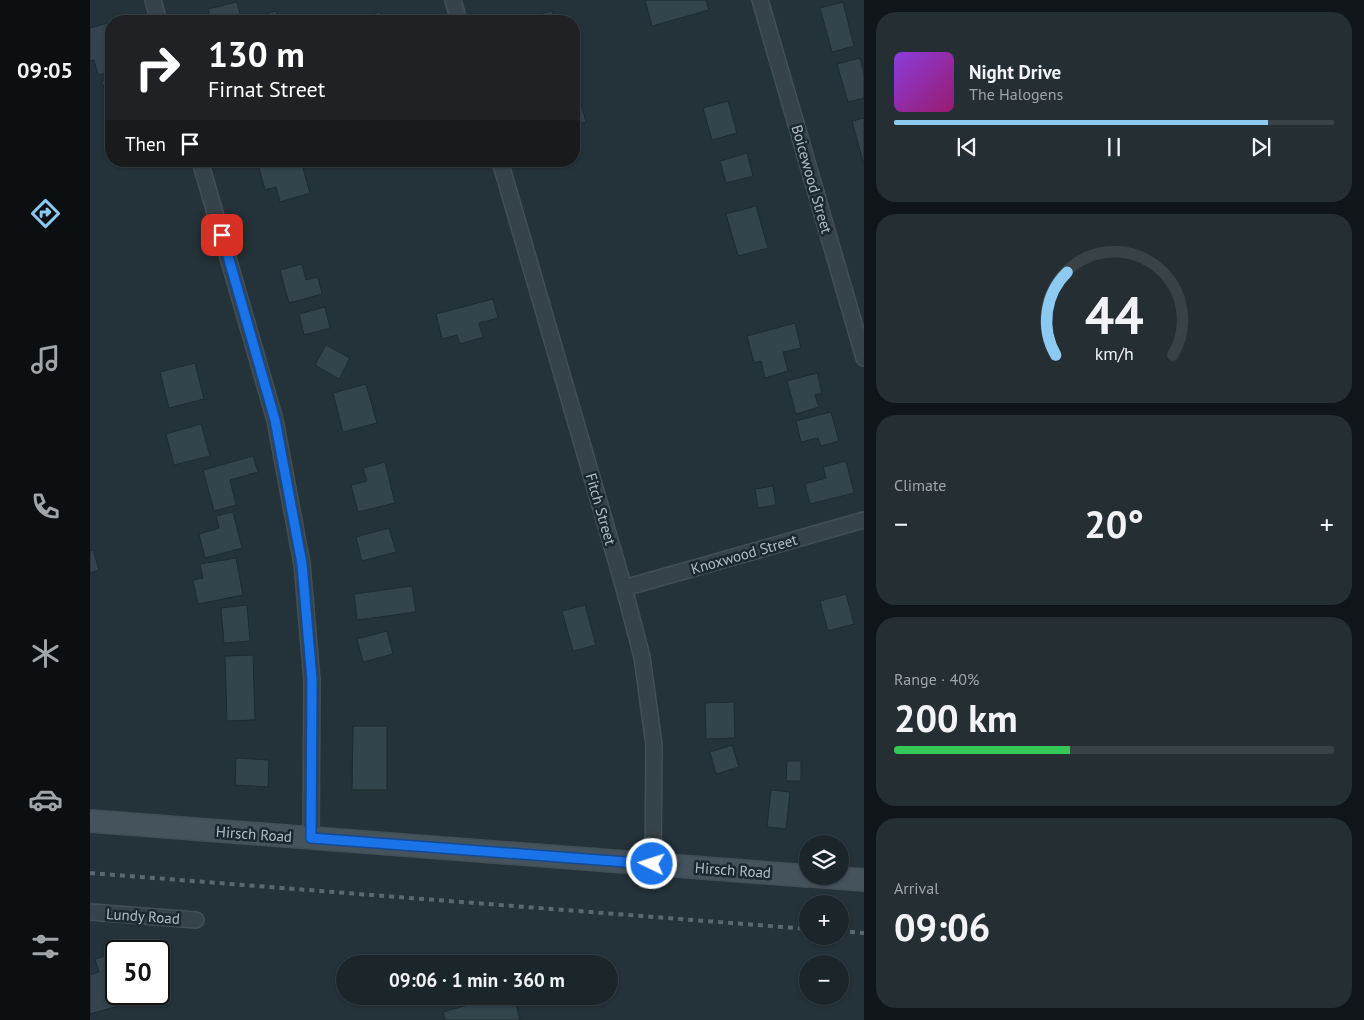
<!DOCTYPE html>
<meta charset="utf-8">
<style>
body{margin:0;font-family:"PT Sans",sans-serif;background:#242e33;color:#f1f3f6;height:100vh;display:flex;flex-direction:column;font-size:19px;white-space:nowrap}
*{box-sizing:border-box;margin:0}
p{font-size:16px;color:#a0a5a9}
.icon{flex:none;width:28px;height:28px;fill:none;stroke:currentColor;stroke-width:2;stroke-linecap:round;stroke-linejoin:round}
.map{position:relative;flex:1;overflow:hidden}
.side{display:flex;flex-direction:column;gap:12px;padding:12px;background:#0f1518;width:500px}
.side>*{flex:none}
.hud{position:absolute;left:15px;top:15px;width:475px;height:152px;border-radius:20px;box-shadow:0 1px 4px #0004,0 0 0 1px #394347;background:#202124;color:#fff;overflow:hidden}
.tools{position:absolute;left:709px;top:835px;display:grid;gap:10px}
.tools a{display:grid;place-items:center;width:50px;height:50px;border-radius:50%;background:#1b262b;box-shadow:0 1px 4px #0004,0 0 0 1px #394347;font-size:25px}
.speed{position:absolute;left:15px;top:940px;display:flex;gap:10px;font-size:25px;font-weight:700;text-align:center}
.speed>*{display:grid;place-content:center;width:65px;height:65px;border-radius:50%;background:#1b262b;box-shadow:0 1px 4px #0004,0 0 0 1px #394347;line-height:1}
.speed .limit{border:2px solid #111;border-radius:8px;background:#fff;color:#111}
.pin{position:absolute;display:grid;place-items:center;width:42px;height:42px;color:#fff;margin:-21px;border-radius:10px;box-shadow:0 2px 8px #0006}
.me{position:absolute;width:55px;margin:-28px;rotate:274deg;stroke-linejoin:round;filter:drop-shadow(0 0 4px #0008)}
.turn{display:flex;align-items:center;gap:18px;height:105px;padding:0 20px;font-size:22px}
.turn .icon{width:65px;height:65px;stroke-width:2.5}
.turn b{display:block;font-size:35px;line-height:42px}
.then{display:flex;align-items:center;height:48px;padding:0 20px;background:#0003;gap:10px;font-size:19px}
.big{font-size:38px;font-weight:700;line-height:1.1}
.side .widget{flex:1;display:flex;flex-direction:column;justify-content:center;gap:8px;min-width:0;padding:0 18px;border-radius:20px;background:#242e33}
.side .dial{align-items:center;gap:0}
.dial svg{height:130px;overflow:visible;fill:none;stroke:#394347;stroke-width:7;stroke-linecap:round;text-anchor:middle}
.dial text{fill:#f1f3f6;stroke:none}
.song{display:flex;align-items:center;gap:15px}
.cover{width:60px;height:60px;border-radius:8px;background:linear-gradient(135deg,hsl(270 70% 55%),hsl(320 70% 35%))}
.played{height:5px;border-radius:2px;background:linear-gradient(90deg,#8ccaf1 85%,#394347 85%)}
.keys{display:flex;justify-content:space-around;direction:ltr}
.heat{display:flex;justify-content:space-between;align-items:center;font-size:28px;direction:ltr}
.charge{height:8px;border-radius:4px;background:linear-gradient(90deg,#34c759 40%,#394347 0)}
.trip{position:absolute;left:246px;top:955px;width:282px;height:50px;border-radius:25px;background:#1b262b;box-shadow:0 1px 4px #0004,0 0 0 1px #394347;font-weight:700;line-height:50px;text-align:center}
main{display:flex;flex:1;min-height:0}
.tabs{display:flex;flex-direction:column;width:90px;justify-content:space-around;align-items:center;background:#0b0f11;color:#a0a5a9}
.tabs .icon{width:35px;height:35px}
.tabs .on{color:#8ccaf1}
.tabs b{font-size:22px;color:#f1f3f6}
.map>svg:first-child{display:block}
.building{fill:#33444d;stroke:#1e2a31}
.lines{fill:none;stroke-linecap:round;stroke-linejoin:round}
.street-casing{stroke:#434f56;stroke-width:18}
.secondary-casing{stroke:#434f56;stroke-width:24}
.street{stroke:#37434a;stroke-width:15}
.secondary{stroke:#45535d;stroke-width:21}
.rail{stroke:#596871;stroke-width:4;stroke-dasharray:5 5;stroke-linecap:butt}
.route-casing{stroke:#114b97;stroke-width:12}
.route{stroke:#1a73e8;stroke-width:9}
.labels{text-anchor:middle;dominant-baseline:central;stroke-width:5;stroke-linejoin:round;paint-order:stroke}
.street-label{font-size:15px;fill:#b2bec6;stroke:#1c282f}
</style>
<main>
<nav class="tabs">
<b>09:05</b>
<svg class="icon on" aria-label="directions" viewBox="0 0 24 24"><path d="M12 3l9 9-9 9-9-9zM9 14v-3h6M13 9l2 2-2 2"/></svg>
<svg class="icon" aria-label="music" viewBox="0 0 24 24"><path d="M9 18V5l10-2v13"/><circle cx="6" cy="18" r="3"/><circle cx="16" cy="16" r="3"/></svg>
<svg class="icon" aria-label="phone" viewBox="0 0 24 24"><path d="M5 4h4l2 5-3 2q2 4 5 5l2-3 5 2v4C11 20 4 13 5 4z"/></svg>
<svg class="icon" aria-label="climate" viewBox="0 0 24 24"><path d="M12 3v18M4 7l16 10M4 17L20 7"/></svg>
<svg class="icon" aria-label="car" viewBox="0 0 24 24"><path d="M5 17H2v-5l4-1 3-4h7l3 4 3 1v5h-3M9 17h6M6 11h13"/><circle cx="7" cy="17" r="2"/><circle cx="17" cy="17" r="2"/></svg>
<svg class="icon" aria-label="filters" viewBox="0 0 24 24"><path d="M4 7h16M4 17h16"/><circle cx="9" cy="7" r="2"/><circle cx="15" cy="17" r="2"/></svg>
</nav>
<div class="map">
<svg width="774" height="1020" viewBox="0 0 774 1020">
<rect width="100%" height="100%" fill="#243239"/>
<g class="building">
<polygon points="555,0 616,0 619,10 562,26"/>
<polygon points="147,2 152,21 121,21 118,9"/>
<polygon points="753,2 764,46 742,52 730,8"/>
<polygon points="186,11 189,21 170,21 169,16"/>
<polygon points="462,11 465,21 436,21 435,18"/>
<polygon points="290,12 293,21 273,21 272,17"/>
<polygon points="21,22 21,72 8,75 4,60 0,61 0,28"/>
<polygon points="770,58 774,74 774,98 758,102 747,64"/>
<polygon points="21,78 21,114 12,81"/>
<polygon points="484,79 496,122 484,125"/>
<polygon points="638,101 647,133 622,140 613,108"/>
<polygon points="774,118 774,165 762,121"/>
<polygon points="657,153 663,176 636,183 630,161"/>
<polygon points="194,161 211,161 220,193 190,202 186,187 175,190 169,168"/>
<polygon points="666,206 678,248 648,256 636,214"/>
<polygon points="212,264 216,280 228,277 232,294 199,303 190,270"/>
<polygon points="403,299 408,318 389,323 393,337 370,344 367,335 352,339 346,314"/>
<polygon points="235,307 240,328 214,335 209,314"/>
<polygon points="705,323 711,348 693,352 698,371 675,378 671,361 664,363 657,336"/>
<polygon points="236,345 260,358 249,379 225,365"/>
<polygon points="105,363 114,399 79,408 70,372"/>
<polygon points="727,373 732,393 725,395 729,407 706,414 697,381"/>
<polygon points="276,384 287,423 253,432 243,393"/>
<polygon points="741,412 749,441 731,446 728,438 711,442 706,421"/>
<polygon points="111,424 120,456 84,465 76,434"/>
<polygon points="163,456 168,472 140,480 146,505 124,511 113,470"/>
<polygon points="756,461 764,493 720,504 715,484 736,478 733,467"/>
<polygon points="295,462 305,503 268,512 261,485 277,481 273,468"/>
<polygon points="683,486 686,505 668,508 665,489"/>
<polygon points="143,512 152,548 115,558 109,534 129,528 126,516"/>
<polygon points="299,528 306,552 272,561 266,537"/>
<polygon points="3,550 9,570 0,573 0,551"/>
<polygon points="146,558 153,595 108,604 103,580 113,578 110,564"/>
<polygon points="322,586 326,612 267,620 264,594"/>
<polygon points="756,594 764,624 738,631 730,601"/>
<polygon points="157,605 160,641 134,643 131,608"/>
<polygon points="495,605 506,645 483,651 472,611"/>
<polygon points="297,631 303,654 273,662 267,639"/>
<polygon points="163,655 165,720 137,721 135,656"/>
<polygon points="644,702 645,738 616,739 615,703"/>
<polygon points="263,726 297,726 297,790 262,790"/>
<polygon points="642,745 649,767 626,774 620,752"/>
<polygon points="146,758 179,760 178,787 145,785"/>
<polygon points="697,761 711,761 711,781 696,781"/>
<polygon points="681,790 700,792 696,829 677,827"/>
<polygon points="25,953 26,959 26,994 36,994 39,1003 0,1014 0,975 9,972 5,959"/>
<polygon points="410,996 424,996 430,1020 355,1020 353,1012"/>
</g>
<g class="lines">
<g class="street-casing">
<g id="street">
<polyline points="63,0 69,21"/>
<polyline points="363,0 369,21"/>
<polyline points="670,0 774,358"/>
<polyline points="110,161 185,420 212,564 222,680 221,838"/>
<polyline points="410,161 534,588 552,657 564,745 563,864"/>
<polyline points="534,588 774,520"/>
<polyline points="0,912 106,920"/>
</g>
</g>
<g class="secondary-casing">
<g id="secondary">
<polyline points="0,821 718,876"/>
<polyline points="723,876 774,880"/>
</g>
</g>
<use href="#street" class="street"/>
<use href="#secondary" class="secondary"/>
<g class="rail">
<polyline points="0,873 718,929"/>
<polyline points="750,931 774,933"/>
</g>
</g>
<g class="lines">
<g class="route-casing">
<polyline id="route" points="132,235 185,420 212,564 222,680 221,838 562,864"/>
</g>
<use href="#route" class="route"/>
</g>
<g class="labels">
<g class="street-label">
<text transform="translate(722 179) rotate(74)">Boicewood Street</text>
<text transform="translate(511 509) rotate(74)">Fitch Street</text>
<text transform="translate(654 554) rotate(-16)">Knoxwood Street</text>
<text transform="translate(164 834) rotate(4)">Hirsch Road</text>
<text transform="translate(643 870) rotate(4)">Hirsch Road</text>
<text transform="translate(53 916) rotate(4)">Lundy Road</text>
</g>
</g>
</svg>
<div class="tools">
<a><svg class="icon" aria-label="layers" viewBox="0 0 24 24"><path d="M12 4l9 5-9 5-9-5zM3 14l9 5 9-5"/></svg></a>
<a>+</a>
<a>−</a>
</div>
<div class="speed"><div class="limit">50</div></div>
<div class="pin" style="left:132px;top:235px;background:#d93025"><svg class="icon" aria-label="arrive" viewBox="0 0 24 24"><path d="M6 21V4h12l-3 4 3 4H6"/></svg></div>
<svg class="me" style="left:562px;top:864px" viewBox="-20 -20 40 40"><circle r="17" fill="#1a73e8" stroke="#fff" stroke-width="3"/><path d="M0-11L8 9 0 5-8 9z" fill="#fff"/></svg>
<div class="trip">09:06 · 1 min · 360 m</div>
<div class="hud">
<div class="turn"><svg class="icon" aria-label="right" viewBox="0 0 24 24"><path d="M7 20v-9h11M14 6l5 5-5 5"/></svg><div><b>130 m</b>Firnat Street</div></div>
<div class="then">Then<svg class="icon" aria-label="arrive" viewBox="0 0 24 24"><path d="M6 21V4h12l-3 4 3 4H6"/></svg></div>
</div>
</div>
<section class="side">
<div class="widget">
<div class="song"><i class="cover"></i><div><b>Night Drive</b><p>The Halogens</p></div></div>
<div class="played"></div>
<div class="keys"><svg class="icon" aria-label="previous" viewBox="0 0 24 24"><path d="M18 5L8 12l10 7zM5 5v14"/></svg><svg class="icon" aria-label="pause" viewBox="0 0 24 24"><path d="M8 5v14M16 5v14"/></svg><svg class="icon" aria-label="next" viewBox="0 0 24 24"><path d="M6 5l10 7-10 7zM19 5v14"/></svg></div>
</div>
<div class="widget dial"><svg viewBox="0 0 100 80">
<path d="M14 69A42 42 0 1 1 86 69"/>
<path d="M14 69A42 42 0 0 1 21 18" stroke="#8ccaf1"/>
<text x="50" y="56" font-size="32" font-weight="700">44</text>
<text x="50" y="72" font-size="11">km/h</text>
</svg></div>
<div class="widget"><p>Climate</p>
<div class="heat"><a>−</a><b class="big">20°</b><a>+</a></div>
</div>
<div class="widget"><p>Range · 40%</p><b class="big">200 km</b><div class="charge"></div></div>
<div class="widget"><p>Arrival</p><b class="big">09:06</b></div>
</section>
</main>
